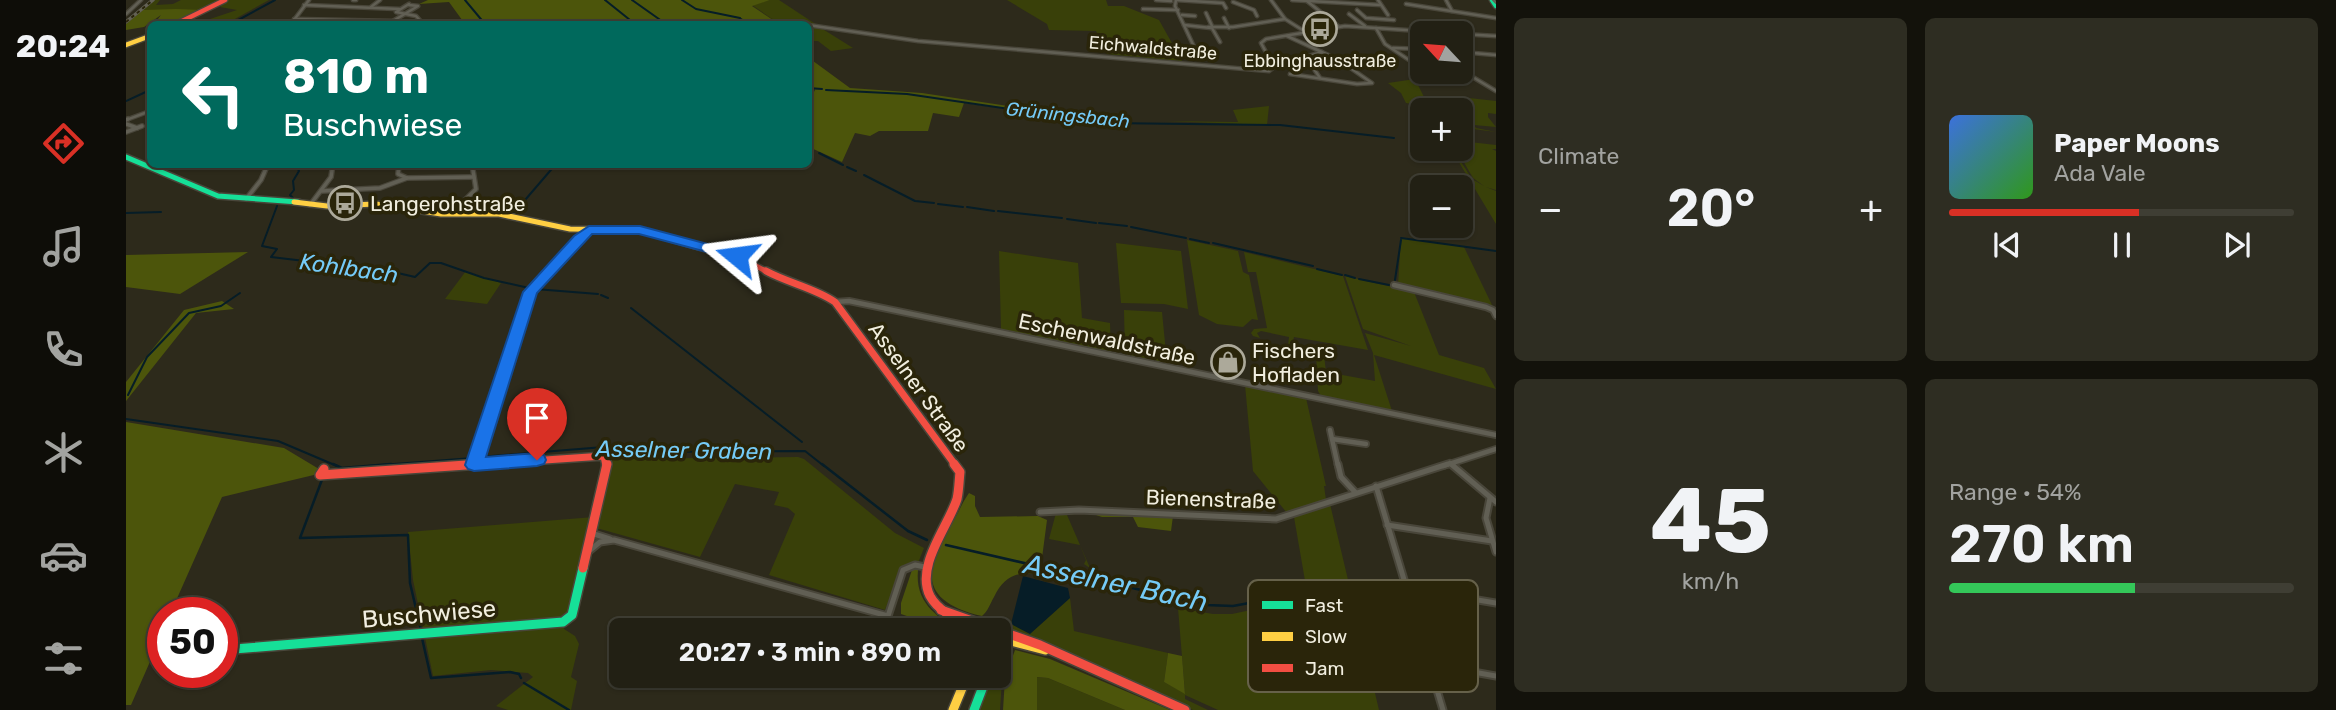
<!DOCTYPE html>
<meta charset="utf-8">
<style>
body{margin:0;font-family:Rubik,sans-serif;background:#2e2d22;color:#f1f3f6;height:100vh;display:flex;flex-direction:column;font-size:26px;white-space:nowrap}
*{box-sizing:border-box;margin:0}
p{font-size:23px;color:#a2a3a0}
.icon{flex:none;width:38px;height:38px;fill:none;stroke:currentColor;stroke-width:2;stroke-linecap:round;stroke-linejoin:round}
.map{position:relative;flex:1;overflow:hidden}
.details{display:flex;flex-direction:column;gap:18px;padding:18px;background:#13120b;width:840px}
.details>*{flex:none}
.hud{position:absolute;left:21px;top:21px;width:665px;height:147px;border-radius:10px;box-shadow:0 2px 5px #0004,0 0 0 2px #3f3e34;background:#00695c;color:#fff;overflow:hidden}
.needle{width:46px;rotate:296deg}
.tools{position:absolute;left:1284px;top:21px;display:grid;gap:14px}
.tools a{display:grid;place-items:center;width:63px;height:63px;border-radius:10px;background:#222014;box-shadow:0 2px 5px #0004,0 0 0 2px #3f3e34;font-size:35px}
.speed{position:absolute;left:21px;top:597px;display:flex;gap:14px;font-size:35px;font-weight:700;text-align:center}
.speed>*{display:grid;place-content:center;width:91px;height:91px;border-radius:50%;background:#222014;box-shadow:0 2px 5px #0004,0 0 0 2px #3f3e34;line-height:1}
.speed .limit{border:10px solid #d22;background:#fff;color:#111}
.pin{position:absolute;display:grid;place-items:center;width:60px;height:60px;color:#fff;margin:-72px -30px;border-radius:50% 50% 50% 0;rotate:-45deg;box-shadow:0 0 7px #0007}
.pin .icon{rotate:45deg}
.me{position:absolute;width:77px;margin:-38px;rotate:286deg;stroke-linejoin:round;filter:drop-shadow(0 0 5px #0008)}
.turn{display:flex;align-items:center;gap:24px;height:147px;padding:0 21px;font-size:32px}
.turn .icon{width:91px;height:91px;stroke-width:2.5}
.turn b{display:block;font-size:49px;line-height:60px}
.big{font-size:52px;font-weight:600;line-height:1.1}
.details .tile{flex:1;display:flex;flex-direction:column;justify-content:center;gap:10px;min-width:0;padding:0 24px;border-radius:10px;background:#2e2d22}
.details .dial{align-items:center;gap:0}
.dial b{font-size:91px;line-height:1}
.song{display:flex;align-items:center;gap:21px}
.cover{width:84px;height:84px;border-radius:10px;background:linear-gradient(135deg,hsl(220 70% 55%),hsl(110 70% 35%))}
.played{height:7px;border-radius:4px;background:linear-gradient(90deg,#d93025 55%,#3f3e34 55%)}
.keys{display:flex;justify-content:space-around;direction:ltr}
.heat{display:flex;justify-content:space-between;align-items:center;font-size:38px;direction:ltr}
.charge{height:10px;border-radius:5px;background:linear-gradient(90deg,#34c759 54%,#3f3e34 0)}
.details .tiles{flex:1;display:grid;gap:18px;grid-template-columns:repeat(2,1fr)}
.trip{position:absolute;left:483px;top:618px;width:402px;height:70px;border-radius:10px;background:#222014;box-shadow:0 2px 5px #0004,0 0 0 2px #3f3e34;font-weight:600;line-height:70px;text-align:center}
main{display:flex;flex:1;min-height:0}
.menu{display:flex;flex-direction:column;width:126px;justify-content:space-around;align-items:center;background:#0e0d08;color:#a2a3a0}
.menu .icon{width:49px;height:49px}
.menu .selected{color:#d93025}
.menu b{font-size:32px;color:#f1f3f6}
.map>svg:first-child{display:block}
.green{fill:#394009}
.forest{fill:#4c550b}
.water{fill:#061d27}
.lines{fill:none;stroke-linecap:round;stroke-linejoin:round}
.stream-far1{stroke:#061d27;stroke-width:2}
.stream{stroke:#061d27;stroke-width:2.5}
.street-far3-casing{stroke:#49463a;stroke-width:5}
.street-far2-casing{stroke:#49463a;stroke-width:6}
.street-far1-casing{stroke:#49463a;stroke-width:8}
.street-casing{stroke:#49463a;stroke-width:9}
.fast-far2-casing{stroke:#49463a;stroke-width:7}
.fast-far1-casing{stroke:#49463a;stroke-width:8}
.fast-casing{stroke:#49463a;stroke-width:12}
.slow-far2-casing{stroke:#49463a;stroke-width:7}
.slow-far1-casing{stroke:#49463a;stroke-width:8}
.slow-casing{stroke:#49463a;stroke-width:12}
.jam-far3-casing{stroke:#49463a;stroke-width:7}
.jam-far2-casing{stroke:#49463a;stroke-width:8}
.jam-far1-casing{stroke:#49463a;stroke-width:10}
.jam-casing{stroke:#49463a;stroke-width:12}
.street-far3{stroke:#615f54;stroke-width:2.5}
.street-far2{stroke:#615f54;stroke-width:3.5}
.street-far1{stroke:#615f54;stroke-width:4.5}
.street{stroke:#615f54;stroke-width:5}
.fast-far2{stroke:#16e098;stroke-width:4.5}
.fast-far1{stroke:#16e098;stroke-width:5}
.fast{stroke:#16e098;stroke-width:9}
.slow-far2{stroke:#ffcf43;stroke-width:4.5}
.slow-far1{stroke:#ffcf43;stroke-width:5}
.slow{stroke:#ffcf43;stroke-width:9}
.jam-far3{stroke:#f24e42;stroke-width:4.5}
.jam-far2{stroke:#f24e42;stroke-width:5}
.jam-far1{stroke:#f24e42;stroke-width:7}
.jam{stroke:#f24e42;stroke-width:9}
.tram{stroke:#636155;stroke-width:2}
.rail-casing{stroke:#636155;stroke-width:3.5}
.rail{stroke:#2a250a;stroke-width:2;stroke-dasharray:3.5;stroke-linecap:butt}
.route{fill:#1a73e8;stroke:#114b97;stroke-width:2}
.labels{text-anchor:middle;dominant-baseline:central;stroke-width:7;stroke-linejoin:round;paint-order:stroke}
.far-street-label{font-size:18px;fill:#f1eedf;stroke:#2a250a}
.far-poi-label{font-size:18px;fill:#f1eedf;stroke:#2a250a}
.far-water-label{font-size:19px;font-style:italic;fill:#75cbf7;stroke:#2a250a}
.poi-label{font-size:21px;fill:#f1eedf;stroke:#2a250a;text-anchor:start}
.street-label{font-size:21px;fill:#f1eedf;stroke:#2a250a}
.water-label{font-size:23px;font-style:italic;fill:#75cbf7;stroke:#2a250a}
.near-street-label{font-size:24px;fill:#f1eedf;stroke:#2a250a}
.near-water-label{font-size:28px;font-style:italic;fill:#75cbf7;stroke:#2a250a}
.key{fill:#2a250a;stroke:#66614a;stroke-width:2}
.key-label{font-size:19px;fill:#f1eedf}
</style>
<main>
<nav class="menu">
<b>20:24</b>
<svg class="icon selected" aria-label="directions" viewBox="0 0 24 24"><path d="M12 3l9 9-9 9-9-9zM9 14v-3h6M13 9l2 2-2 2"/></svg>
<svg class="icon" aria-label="music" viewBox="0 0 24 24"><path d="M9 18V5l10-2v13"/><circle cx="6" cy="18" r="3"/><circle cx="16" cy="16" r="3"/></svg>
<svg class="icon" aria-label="phone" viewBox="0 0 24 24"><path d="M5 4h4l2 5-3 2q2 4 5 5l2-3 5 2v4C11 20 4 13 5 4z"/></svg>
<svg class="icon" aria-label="climate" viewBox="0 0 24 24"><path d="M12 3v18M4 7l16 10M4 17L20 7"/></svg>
<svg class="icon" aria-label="car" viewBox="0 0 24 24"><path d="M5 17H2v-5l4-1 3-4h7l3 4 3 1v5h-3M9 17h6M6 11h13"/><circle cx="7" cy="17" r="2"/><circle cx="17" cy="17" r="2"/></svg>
<svg class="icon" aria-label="filters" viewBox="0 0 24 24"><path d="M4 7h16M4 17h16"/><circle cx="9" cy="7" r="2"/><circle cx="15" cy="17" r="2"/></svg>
</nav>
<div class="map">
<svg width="1370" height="710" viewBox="0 0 1370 710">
<rect width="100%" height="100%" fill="#2d2a1b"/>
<g class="green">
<polygon points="29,0 34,0 30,5 47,4 55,0 96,0 77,10 17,10"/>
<polygon points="101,0 143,0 100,24 75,22 111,10 94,7"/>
<polygon points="644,0 653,0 691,25 649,21 626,5"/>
<polygon points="881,0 980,0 982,6 998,6 1033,20 1056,61 981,54 970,31 923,30 921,24"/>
<polygon points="683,26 695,28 727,48 705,51 692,41 683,41"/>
<polygon points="1289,79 1303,107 1280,103 1275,93 1262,83"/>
<polygon points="1334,97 1370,101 1370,114 1362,113 1362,117 1370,127 1348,125 1350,128 1370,132 1347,129"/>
<polygon points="1143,106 1141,125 1039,121 1112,122 1107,110"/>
<polygon points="1335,141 1370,145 1370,149 1366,149 1370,151 1370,190 1360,187 1370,191 1370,224 1325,149 1332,149 1330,154 1346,179 1358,186 1347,178 1332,152 1338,147 1349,146 1335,147"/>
<polygon points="1275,238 1338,247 1367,307 1272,285"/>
<polygon points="1061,240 1112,251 1117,272 1123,275 1132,320 1126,319 1117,327 1091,324 1073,315"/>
<polygon points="990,243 1055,251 1062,309 1038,304 995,303"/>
<polygon points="873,251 952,263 956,318 984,323 985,352 875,329"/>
<polygon points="1118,252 1217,276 1242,350 1168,337 1166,346 1162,346 1163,337 1135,331 1131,333 1134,338 1127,336 1125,333 1128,329 1141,328 1130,272 1122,272"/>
<polygon points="340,271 375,283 361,304 319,299"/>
<polygon points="1219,276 1288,292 1313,355 1358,368 1370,389 1248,355 1266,411 1195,396 1192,391 1190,354 1198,355 1200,372 1249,381 1247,353 1239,333 1285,346 1237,329"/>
<polygon points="998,310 1036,312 1041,363 999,354"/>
<polygon points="1119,385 1180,398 1200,486 1198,486 1200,500 1161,513 1127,471"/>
<polygon points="672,457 678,459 769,533 798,548 792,563 780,564 775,569 759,610 643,575 669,514 662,508 648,505 653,492 609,484 574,557 474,529 461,531 438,629 449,636 453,644 445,677 451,681 445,710 382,710 370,706 407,677 402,673 365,670 307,676 287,580 282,532 468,517 487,459"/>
<polygon points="1204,504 1253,710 1092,710 1059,695 1059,699 1082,710 1067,710 882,627 880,619 907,631 944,598 948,631 1042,653 1038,682 1059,693 1052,608 1087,614 1106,614 1182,598 1168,517"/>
<polygon points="930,513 950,514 941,515 964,568 958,564 960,560 954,545 923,539"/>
<polygon points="886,650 876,680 874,710 854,710 866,676 873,676 874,653"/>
<polygon points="910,677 922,678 999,710 911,710"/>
</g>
<g class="forest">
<polygon points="302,0 644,0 626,6 653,24 339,24 323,2 293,4"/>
<polygon points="50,9 77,10 46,24 28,24 35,15 18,27 0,30 0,24 17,10"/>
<polygon points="683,58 724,88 796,93 941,115 925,115 838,103 833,117 807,113 802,131 753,131 744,136 729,133 716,162 683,147 683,101 689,90 683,82"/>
<polygon points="122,252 54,294 0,287 0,255"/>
<polygon points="96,301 108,309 70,313 0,401 0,382 58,310"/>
<polygon points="0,422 158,448 193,469 192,474 96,497 45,612 37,612 37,632 5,705 0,705"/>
<path d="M843 493 849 496V506L854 517 912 516 921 520 916 558V564L924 565 921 576C897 570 880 572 868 597 864 604 862 611 856 616 792 601 797 569 827 521 833 512 837 501 843 493Z"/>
<polygon points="973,512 1047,516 1045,531 1012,527 1007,517 976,517 970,515"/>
<path d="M786 570H792C789 602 809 615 832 630H821L775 614V603Z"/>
<polygon points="889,650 924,659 1044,710 999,710 922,678 911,677 911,710 877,710 879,678"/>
<polygon points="1042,653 1056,656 1059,694 1038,682"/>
</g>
<polygon class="water" points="897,576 942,588 944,598 904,634 885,624"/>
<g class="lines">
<g class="stream-far1">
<polyline points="339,0 359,24"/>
<polyline points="479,0 509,24"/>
<polyline points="506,0 540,24"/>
<polyline points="556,0 570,9 614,18"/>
<polyline points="615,19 618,21"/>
<polyline points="618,23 633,24"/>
<polyline points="105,24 149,0"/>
<polyline points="636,24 646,24"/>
<polyline points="682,88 696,89"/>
<polyline points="700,90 781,94 980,123 1154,125 1268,138"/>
<polyline points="0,101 24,90"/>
<polyline points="693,153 717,165"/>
<polyline points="721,167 730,171"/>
<polyline points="738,175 789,201 808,203"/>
<polyline points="167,198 164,195 168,190 167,181 173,171 169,164"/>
<polyline points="812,204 837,207"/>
<polyline points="151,206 136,246 151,249 145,257 263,271 289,277 304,263 315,263 358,278 403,288"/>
<polyline points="841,207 868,211"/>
<polyline points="872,211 936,218"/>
<polyline points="0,213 35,212"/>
<polyline points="387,214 430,164"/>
<polyline points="941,219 970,223"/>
<polyline points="973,223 1001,226"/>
<polyline points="1005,227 1060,238"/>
<polyline points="1275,238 1370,251"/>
<polyline points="1064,239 1083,243"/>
<polyline points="1087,243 1187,266"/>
<polyline points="1191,269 1216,275"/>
<polyline points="1219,275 1229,278"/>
<polyline points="1233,279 1263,285"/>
<polyline points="1269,280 1275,240"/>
<polyline points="409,289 472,294"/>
<polyline points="475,295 482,298"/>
<polyline points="505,308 676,442"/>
<polyline points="2,395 21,357 63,313 95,306 114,293"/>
<polyline points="0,419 152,441 211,466"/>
<polyline points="353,457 478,447 511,452 679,451 698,466"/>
<polyline points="242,466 347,458"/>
</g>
<g class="stream">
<polyline points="207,464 216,468 265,464"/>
<polyline points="696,464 782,531 801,540"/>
<polyline points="197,477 174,538 282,535 284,583 295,630"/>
<polyline points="820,545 1080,605 1107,606 1161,596"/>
<polyline points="923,568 932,567"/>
<polyline points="296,638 305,678 384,672 393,674 395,678"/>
<polyline points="398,683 443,710"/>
</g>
<g class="street-far3-casing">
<g id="street-far3">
<polyline points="227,0 230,0"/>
<polyline points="1030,0 1045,1"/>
<polyline points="1050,0 1049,6 1070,51"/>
<polyline points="1051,0 1097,3 1100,8"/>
<polyline points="1145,0 1159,19 1178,31"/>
<polyline points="1166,0 1255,5"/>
<polyline points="1252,0 1262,15"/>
<polyline points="1320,0 1326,11"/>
<polyline points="1181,1 1212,26"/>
<polyline points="1107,2 1128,10 1131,16"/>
<polyline points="283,4 270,12 290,16 297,24"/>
<polyline points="1280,4 1370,18"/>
<polyline points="178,5 273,9"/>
<polyline points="245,7 254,0"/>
<polyline points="1017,9 1052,10"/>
<polyline points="1231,10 1240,18 1268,20"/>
<polyline points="1080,13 1086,26"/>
<polyline points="0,14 15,0"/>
<polyline points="1223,14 1239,26"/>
<polyline points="1056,15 1069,16"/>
<polyline points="1098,18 1103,28"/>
<polyline points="168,19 267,21"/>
<polyline points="649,23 672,24"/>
<polyline points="165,24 183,0"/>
<polyline points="262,24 292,6 283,5"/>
<polyline points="682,25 792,41 1143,71 1148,67 1135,43 1140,39 1219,26 1325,33"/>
<polyline points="1058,25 1085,28"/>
<polyline points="1082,27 1107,27 1159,19"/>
<polyline points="1086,28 1094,42"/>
<polyline points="1250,28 1259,44 1295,68"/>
<polyline points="1335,34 1370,36"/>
<polyline points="1161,36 1213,60 1246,83 1231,84 1164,74"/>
<polyline points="1267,48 1297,49"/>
<polyline points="1335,52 1370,55"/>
<polyline points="1335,70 1370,91"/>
<polyline points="1194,78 1180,57 1196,52"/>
<polyline points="0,120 24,111"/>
</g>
</g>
<g class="street-far2-casing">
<g id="street-far2">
<polyline points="0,120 2,119"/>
<polyline points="0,124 11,128"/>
<polyline points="0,132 16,126"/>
<polyline points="273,164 272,174 281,178 347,177"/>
<polyline points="30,170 44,164"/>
<polyline points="196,191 254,188 281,178"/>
<polyline points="120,199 135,180 142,164"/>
<polyline points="184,205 205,177 207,164"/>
<polyline points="325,214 350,189 346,164"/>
<polyline points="421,273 462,230"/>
</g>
</g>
<g class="street-far1-casing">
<g id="street-far1">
<polyline points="1268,285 1360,307 1367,310 1370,316"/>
<polyline points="709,302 723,301 1370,435"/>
<polyline points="1204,430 1212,466"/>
<polyline points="1206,439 1240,444"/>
<polyline points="349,462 405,290 423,271"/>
<polyline points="1324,463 1328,466"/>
<polyline points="1317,466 1370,449"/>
</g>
</g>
<g class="street-casing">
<g id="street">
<polyline points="1212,464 1215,477 1229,492"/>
<polyline points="1325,464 1370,502"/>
<polyline points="1250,486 1317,710"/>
<polyline points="1364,498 1360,518 1370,552"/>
<polyline points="914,512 953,510 1150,519 1322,464"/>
<polyline points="1261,525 1366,541"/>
<polyline points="465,533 484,539"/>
<polyline points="463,551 474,542 488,540 762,616 777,570 789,565 799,567"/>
<polyline points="1281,588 1370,603"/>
<polyline points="27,655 37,654"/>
<polyline points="1303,664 1370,676"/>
</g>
</g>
<g class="fast-far2-casing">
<polyline id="fast-far2" points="1366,0 1370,6"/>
</g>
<g class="fast-far1-casing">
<polyline id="fast-far1" points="0,157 92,196 172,202"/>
</g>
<g class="fast-casing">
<g id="fast">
<polyline points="96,650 437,622 446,615 457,568"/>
<polyline points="848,710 861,676"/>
</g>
</g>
<g class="slow-far2-casing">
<polyline id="slow-far2" points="0,45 24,36"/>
</g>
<g class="slow-far1-casing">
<polyline id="slow-far1" points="168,202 201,206 250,204 315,214 373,214 444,229 514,230 621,261"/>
</g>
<g class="slow-casing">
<g id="slow">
<polyline points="873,638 919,650"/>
<polyline points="827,710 841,676"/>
</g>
</g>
<g class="jam-far3-casing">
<polyline id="jam-far3" points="50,24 99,0"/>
</g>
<g class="jam-far2-casing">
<polyline id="jam-far2" points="621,261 643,273"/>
</g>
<g class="jam-far1-casing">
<g id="jam-far1">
<path d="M640 271C662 283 689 288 709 302L830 466"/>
<polyline points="328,466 478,456 480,466"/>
</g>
</g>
<g class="jam-casing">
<g id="jam">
<path d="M828 464 834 472C833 481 833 490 831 499 822 527 789 566 804 596 813 613 836 622 852 630"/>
<polyline points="198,469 194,475 355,464"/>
<polyline points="457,568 481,464"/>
<polyline points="815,610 914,645 1059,710"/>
</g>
</g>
<use href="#street-far3" class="street-far3"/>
<use href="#street-far2" class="street-far2"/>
<use href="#street-far1" class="street-far1"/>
<use href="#street" class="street"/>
<use href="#fast-far2" class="fast-far2"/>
<use href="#fast-far1" class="fast-far1"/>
<use href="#fast" class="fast"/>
<use href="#slow-far2" class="slow-far2"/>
<use href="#slow-far1" class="slow-far1"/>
<use href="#slow" class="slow"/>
<use href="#jam-far3" class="jam-far3"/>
<use href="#jam-far2" class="jam-far2"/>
<use href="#jam-far1" class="jam-far1"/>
<use href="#jam" class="jam"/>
<polyline class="tram" points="1367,0 1370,3"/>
<g class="rail-casing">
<polyline id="rail" points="0,22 27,0"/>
</g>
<use href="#rail" class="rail"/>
</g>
<polygon class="route" points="463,226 514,226 616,253 618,256 611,260 513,234 466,234 411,293 360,457 411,453 418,455 420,460 418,464 411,466 348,471 342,469 339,465 397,292 448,236"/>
<defs>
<g id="bus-ring" transform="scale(1.75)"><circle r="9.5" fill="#2a250a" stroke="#aca99a" stroke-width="1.5"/><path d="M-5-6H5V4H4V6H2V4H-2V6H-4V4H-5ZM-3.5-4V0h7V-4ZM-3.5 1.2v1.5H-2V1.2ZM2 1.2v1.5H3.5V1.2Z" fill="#aca99a"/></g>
<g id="shop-ring" transform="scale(1.75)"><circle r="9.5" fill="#2a250a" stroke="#aca99a" stroke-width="1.5"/><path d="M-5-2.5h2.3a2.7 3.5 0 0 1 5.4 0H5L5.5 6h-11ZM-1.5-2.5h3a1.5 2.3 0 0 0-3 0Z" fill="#aca99a"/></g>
</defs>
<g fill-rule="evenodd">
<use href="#bus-ring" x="1194" y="29"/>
<use href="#bus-ring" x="219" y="203"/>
<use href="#shop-ring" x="1102" y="362"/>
</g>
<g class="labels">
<g class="far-street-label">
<text transform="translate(1027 48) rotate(5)">Eichwaldstraße</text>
</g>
<g class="far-poi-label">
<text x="1194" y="61">Ebbinghausstraße</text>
</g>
<g class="far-water-label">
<text transform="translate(942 115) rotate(6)">Grüningsbach</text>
</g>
<g class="poi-label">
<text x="244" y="203">Langerohstraße</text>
<text x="1126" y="350">Fischers<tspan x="1126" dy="24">Hofladen</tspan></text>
</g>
<g class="street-label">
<text transform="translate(981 339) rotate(12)">Eschenwaldstraße</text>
<text transform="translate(793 387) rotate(54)">Asselner Straße</text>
<text transform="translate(1085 499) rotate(2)">Bienenstraße</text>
</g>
<g class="water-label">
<text transform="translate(223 268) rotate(8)">Kohlbach</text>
<text transform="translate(558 450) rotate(1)">Asselner Graben</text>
</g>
<g class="near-street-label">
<text transform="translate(303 614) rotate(-5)">Buschwiese</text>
</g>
<g class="near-water-label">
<text transform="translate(990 583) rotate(12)">Asselner Bach</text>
</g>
</g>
<rect x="1122" y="580" width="230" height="112" rx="10" class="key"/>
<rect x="1136" y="601" width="31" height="8" fill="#16e098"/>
<rect x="1136" y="632" width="31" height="9" fill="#ffcf43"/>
<rect x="1136" y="664" width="31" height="8" fill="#f24e42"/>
<g class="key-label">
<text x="1179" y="612">Fast</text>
<text x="1179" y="643">Slow</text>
<text x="1179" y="675">Jam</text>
</g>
</svg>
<div class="tools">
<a><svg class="needle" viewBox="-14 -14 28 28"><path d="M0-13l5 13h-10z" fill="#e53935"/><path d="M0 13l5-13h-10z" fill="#a2a3a0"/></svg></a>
<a>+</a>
<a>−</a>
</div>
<div class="speed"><div class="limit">50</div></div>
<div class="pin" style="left:411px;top:460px;background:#d93025"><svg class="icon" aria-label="arrive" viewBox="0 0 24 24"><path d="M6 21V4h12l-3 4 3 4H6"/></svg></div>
<svg class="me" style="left:611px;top:256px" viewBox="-20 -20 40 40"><path d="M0-17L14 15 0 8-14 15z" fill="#1a73e8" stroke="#fff" stroke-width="4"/></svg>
<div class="trip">20:27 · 3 min · 890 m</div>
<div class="hud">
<div class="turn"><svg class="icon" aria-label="left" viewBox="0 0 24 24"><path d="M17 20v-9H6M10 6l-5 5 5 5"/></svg><div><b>810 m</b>Buschwiese</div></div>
</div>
</div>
<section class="details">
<div class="tiles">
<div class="tile"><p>Climate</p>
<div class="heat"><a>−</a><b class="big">20°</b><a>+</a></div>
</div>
<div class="tile">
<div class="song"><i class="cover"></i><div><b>Paper Moons</b><p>Ada Vale</p></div></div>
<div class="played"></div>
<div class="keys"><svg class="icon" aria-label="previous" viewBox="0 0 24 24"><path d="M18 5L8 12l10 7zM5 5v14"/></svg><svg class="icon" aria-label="pause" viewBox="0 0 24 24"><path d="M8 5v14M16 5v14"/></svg><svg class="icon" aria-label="next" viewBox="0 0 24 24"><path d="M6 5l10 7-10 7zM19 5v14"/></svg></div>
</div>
<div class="tile dial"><b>45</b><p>km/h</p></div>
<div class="tile"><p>Range · 54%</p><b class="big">270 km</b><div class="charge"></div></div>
</div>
</section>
</main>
